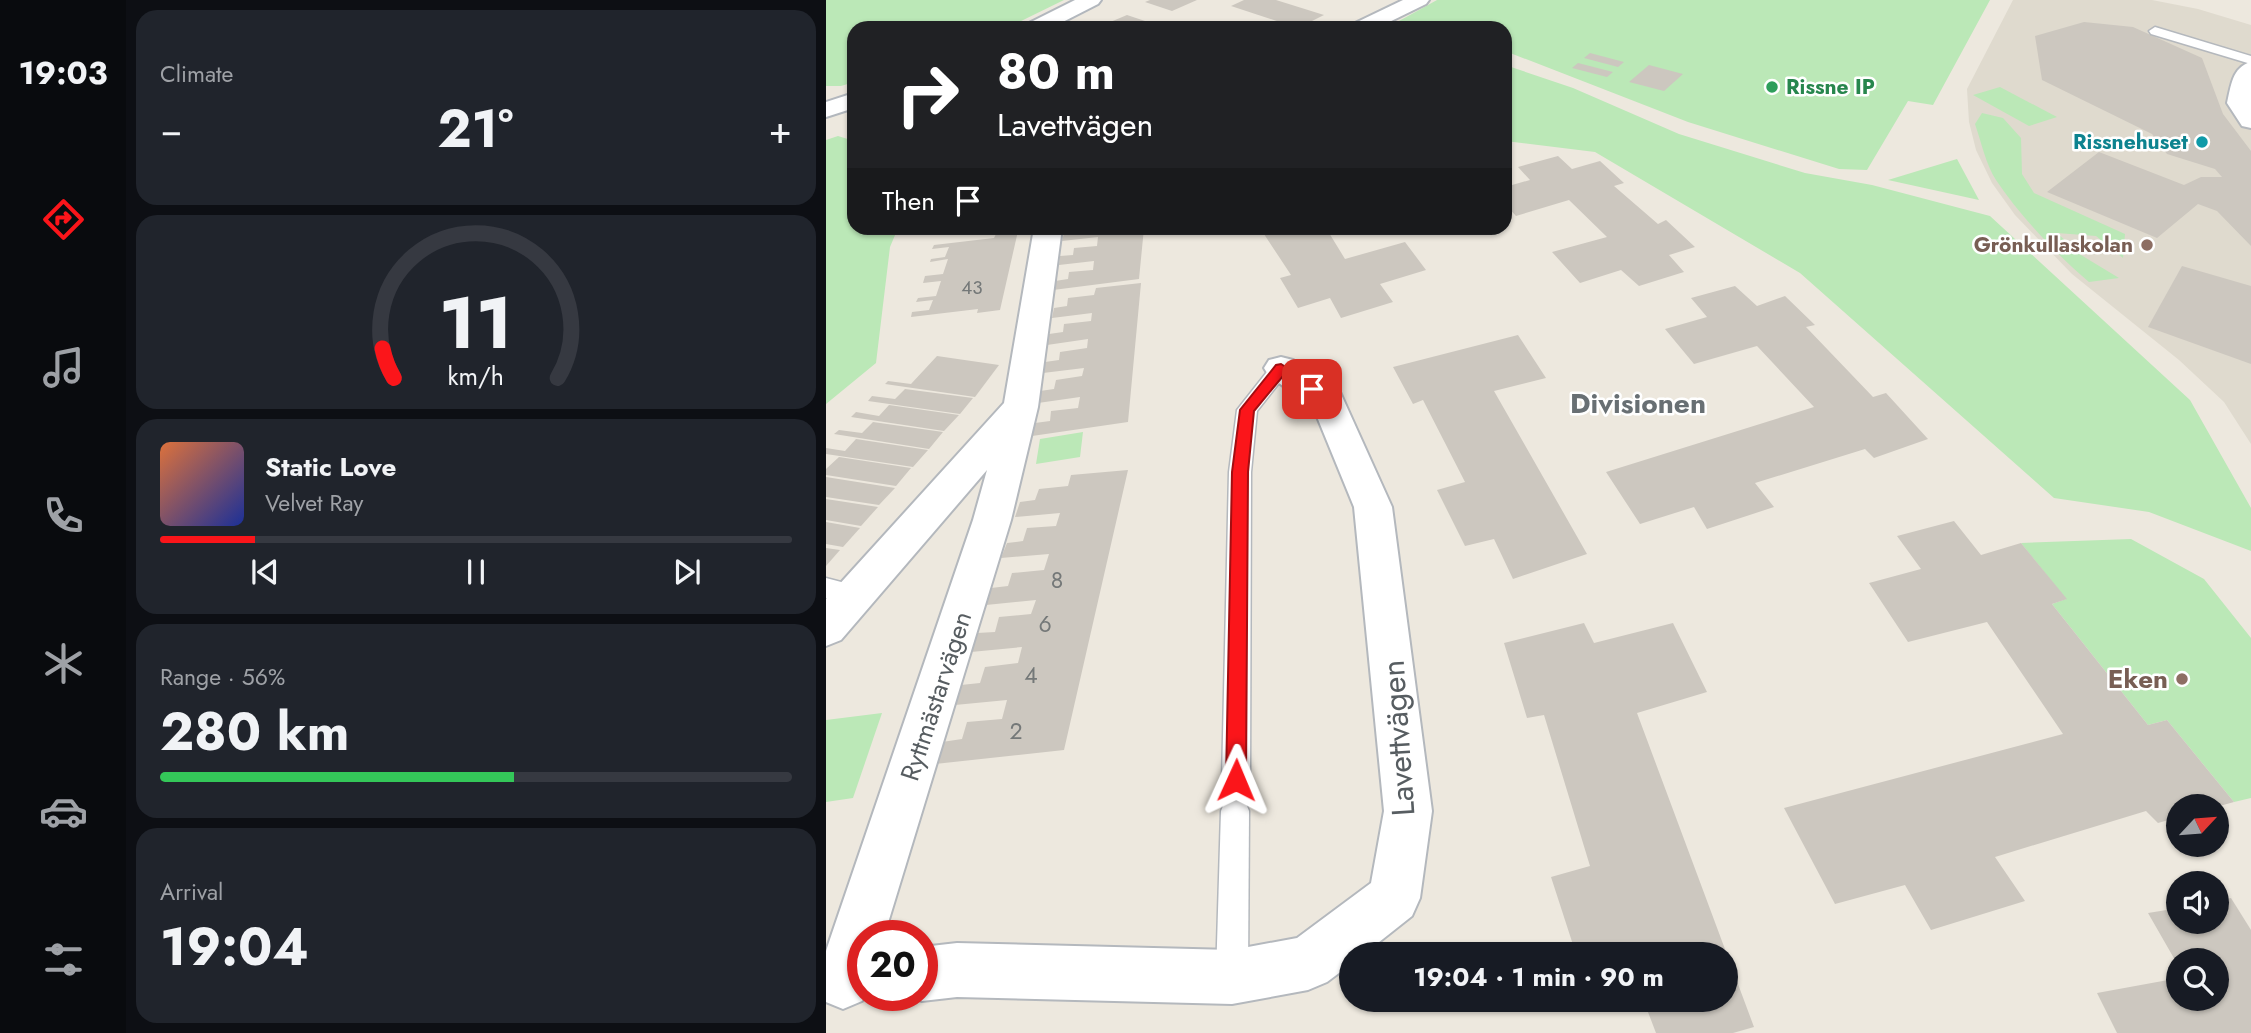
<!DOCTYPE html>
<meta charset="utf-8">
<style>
body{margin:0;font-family:Jost,sans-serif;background:#20242c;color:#f1f3f6;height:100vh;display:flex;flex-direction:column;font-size:26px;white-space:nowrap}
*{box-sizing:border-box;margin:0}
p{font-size:23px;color:#9ea1a6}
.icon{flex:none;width:38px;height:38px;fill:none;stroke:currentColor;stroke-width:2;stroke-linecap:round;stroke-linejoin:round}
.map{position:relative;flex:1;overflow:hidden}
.panel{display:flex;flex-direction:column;gap:10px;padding:10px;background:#0d0f14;width:700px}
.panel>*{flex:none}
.hud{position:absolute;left:21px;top:21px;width:665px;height:214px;border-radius:21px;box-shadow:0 2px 5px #0004;background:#202124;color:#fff;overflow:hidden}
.needle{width:46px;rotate:64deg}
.buttons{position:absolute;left:1340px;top:794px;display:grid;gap:14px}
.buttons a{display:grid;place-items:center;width:63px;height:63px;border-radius:50%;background:#171b24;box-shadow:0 2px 5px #0004;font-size:35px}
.speed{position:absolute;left:21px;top:920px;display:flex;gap:14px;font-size:35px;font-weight:700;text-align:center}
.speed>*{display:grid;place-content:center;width:91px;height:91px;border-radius:50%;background:#171b24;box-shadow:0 2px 5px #0004;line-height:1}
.speed .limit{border:10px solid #d22;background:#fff;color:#111}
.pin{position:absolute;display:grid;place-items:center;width:60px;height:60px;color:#fff;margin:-30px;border-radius:14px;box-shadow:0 4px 10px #0006}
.me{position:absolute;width:77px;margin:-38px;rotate:1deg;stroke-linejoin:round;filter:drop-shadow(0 0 5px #0008)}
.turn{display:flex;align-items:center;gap:24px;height:147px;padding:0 35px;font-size:32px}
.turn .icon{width:91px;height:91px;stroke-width:2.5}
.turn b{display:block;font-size:49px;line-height:60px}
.then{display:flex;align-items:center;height:66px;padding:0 35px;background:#0003;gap:14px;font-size:26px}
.big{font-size:52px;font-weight:700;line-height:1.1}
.panel .card{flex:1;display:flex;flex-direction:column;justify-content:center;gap:10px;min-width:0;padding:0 24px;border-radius:21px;background:#20242c}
.panel .dial{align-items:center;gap:0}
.dial svg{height:182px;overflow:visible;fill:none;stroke:#363941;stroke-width:7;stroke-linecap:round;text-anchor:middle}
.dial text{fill:#f1f3f6;stroke:none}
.song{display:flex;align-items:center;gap:21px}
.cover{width:84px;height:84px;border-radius:10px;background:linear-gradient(135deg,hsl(20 70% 55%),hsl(230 70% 35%))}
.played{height:7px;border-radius:4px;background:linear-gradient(90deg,#fb151a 15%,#363941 15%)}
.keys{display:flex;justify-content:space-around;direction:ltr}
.heat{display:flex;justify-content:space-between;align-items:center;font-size:38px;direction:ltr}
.charge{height:10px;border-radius:5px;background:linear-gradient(90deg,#34c759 56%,#363941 0)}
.trip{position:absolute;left:513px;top:942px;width:399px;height:70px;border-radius:35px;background:#171b24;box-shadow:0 2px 5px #0004;font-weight:700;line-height:70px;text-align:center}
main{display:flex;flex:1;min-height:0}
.tabs{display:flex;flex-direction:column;width:126px;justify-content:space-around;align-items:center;background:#090b0e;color:#9ea1a6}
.tabs .icon{width:49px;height:49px}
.tabs .current{color:#fb151a}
.tabs b{font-size:32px;color:#f1f3f6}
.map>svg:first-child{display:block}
.education{fill:#dfdace}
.green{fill:#bbe8b7}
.building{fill:#ccc7bf}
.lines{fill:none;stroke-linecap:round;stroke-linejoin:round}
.lane-casing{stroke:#b4b8bd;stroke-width:3}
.street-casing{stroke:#b4b8bd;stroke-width:4}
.secondary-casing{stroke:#b2b7bd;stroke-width:4}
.lane{fill:#fff;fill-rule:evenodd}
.street{fill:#fff;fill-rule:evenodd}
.secondary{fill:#fff;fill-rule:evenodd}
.route{fill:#fb151a;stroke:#a30e11;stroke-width:2}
.leisure-dot{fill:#2e9e5b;stroke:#fff;stroke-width:2.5}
.culture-dot{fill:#0f9aa8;stroke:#fff;stroke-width:2.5}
.education-dot{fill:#8d6e63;stroke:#fff;stroke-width:2.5}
.labels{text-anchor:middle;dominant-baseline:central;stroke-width:5;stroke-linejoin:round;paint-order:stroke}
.far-number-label{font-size:19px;fill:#747878}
.far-leisure-label{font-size:21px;font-weight:bold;fill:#27864d;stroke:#fff;text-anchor:start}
.far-culture-label{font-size:21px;font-weight:bold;fill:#0d838f;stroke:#fff;text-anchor:end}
.far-education-label{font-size:21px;font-weight:bold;fill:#785e54;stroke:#fff;text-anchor:end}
.number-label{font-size:23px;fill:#747878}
.education-label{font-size:26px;font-weight:bold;fill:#785e54;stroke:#fff;text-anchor:end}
.street-label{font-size:26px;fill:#575d61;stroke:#fff}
.neighbourhood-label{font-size:28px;font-weight:bold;fill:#686f73;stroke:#fff}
.near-street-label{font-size:32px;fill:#575d61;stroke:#fff}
</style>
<main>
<nav class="tabs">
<b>19:03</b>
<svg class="icon current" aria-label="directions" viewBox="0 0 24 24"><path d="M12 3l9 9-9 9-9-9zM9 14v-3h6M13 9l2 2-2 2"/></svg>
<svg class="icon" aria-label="music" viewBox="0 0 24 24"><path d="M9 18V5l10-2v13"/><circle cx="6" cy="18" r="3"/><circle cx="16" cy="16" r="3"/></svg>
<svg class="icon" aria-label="phone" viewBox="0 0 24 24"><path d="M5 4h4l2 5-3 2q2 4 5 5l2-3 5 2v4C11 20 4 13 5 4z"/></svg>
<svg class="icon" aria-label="climate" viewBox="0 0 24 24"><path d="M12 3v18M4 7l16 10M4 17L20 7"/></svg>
<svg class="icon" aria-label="car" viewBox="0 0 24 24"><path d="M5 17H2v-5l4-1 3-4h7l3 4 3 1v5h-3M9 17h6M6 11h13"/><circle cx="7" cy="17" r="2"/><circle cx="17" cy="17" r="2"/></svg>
<svg class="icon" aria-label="filters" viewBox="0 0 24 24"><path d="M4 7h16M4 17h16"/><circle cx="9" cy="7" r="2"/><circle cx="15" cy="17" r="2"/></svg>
</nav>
<section class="panel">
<div class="card"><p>Climate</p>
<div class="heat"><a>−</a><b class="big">21°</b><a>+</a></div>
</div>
<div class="card dial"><svg viewBox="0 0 100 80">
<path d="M14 69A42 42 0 1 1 86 69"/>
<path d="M14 69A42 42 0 0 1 9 56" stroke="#fb151a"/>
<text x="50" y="56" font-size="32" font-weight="700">11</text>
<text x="50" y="72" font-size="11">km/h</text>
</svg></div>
<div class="card">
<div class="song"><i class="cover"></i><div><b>Static Love</b><p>Velvet Ray</p></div></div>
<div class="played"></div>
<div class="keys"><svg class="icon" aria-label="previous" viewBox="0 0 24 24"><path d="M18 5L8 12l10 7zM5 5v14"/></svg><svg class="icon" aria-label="pause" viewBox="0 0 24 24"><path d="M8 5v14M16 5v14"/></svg><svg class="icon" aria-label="next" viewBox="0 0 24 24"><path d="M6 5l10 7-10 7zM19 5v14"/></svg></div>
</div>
<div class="card"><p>Range · 56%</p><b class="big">280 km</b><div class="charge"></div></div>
<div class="card"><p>Arrival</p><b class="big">19:04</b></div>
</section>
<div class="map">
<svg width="1425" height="1033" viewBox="0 0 1425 1033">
<rect width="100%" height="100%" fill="#ede8de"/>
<polygon class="education" points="1187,0 1326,0 1372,9 1425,25 1425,444 1398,402 1353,360 1246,274 1189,215 1166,183 1150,150 1143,122 1141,89"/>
<g class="green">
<polygon points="0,0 238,0 181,28 28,28 28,82 15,86 0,86"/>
<polygon points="611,0 1164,0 1107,105 1082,101 1041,170 1013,169 862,122 679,51 679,28 609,28 573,21"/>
<polygon points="679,65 747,88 853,134 979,173 1046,185 1164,216 1364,400 1425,508 1425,551 1323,512 1228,498 974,273 769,152 679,141"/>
<polygon points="1174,87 1231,117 1203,126 1147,95"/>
<path d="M1156 113 1177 118 1195 138 1196 174 1208 193 1299 234 1297 258 1270 236 1231 233 1255 255 1293 278 1263 282C1231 255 1194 216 1170 180 1160 165 1155 141 1149 124Z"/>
<polygon points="12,136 28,141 28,228 72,228 64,247 50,363 0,404 0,140"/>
<polygon points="1131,159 1153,200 1062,180"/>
<polygon points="257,432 254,457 210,464 214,439"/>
<polygon points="1305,539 1378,579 1425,638 1425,798 1408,802 1341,720 1322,725 1226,604 1240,599 1195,543"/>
<polygon points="56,713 27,798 0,802 0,720"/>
</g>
<g class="building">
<polygon points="324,0 371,0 346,11 319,2"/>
<polygon points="418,0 450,0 498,15 472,28 405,6"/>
<polygon points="301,15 328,24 318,28 270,28"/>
<polygon points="1258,22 1307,27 1376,58 1397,114 1425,151 1425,246 1391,211 1372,204 1331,238 1221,192 1273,152 1358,185 1375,177 1396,177 1389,169 1341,154 1326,134 1216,80 1209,36"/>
<polygon points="764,53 798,62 792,67 758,58"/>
<polygon points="752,63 787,72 781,77 746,68"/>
<polygon points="823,65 857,74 838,91 803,82"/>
<polygon points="732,156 746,169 774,161 798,183 788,186 832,224 840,220 869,247 843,255 858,272 813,286 795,270 754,283 726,252 781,237 743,200 690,216 679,204 679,187 704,180 692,167"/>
<polygon points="251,228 318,228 313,279 227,290 229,281 242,279 243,272 267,270 268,261 233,265 234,256 247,255 248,248 271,246 272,237 236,241 238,233 250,231"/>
<polygon points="434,228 500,228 519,259 579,242 600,270 554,284 567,302 515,318 504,298 472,308 454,278 465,275"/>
<polygon points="192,231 174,310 151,313 152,309 85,317 86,312 103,310 107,300 90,302 92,298 110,296 115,281 97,283 99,276 117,274 122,259 104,262 105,259 119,257 123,247 106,249 108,245 168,238 170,234"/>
<polygon points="1356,266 1425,286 1425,364 1322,327"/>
<polygon points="315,283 302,422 206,436 209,423 224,421 225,411 252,408 254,397 212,403 214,391 228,389 230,380 256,376 258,368 217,373 219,362 233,360 234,352 261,348 262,339 221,345 223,334 237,332 238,324 265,321 266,313 226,318 228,308 241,306 242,298 268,295 270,288"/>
<polygon points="909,286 931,306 959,296 989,325 980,327 1047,397 1060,393 1102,439 1048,458 1039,449 929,483 948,507 881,529 868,507 814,524 780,472 988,407 931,346 868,364 839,329 881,317 865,298"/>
<polygon points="692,335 720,378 668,391 761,554 687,579 668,539 639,546 611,490 639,482 597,400 587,404 567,367"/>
<polygon points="111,356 173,365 149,397 59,384 62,381 85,384"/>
<polygon points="79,389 147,398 134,414 42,401 46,396 69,399"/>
<polygon points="63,405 133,415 118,431 25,417 30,412 53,416"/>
<polygon points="47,422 117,432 103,449 8,434 13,430 36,433"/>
<polygon points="30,439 102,450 87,467 0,454 0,448 19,451"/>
<polygon points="13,457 85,468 70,486 0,475 0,469"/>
<polygon points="302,470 238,750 109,764 116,742 136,739 141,722 176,719 181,700 129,705 135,685 154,683 159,667 192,663 196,647 145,652 151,633 169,632 173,617 205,614 210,600 160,605 165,588 182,586 186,573 218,570 223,554 175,558 181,543 197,541 201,528 230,526 234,513 189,517 194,502 209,500 213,489 242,486 245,475"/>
<polygon points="0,477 69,488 53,505 0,497"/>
<polygon points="0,499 52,507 35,526 0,520"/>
<polygon points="1128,521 1155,555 1195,543 1241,599 1226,604 1322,725 1341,720 1408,802 1390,807 1353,807 1353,817 1332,823 1320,811 1169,857 1199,901 1105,930 1079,885 1009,904 958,808 1237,734 1161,622 1082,642 1043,583 1095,569 1071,536"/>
<polygon points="0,522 34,528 17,547 0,544"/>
<polygon points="0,548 14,550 0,566"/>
<polygon points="758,623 768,643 847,623 881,692 811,713 928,1027 907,1033 830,1033 817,999 900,999 900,954 750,954 725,877 764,866 718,715 701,718 678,643"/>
<polygon points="1405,898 1425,930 1425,1033 1291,1033 1271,993 1353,978 1353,999 1391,999 1391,961 1353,961 1353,967 1322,913 1353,908 1353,922 1391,922 1391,901"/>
</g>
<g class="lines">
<g class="lane-casing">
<g id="lane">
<polygon points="1329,27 1425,56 1425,64 1325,34 1323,31"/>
<polygon points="455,362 462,363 465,368 431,411 425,472 424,780 420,789 410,793 400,789 396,780 403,472 411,410 448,363"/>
<polygon points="0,578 38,588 41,595 38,602 29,605 0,598"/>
<polygon points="409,797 419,801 423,811 422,977 417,988 406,993 395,988 390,977 395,811 399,801"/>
</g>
</g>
<g class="street-casing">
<g id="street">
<polygon points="577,0 603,0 600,4 551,28 523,28 527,24"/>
<path d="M1425 62V128L1416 126 1401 103C1405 86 1406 67 1425 62Z"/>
<polygon points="208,228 236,228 212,407 185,520 58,936 37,936 39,996 36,1001 17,1009 0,1002 0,951 147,520 161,470 15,640 0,646 0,599 178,403"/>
<polygon points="455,357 467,360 514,392 566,507 606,811 594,898 586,916 538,954 525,954 525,964 501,982 482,990 406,1004 131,997 96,1001 82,996 96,996 96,947 131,943 406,950 471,938 545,883 558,811 528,507 487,407 443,376 438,368 443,360"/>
</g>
</g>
<g class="secondary-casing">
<g id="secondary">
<polygon points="249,0 275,0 272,4 225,28 197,28 201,24"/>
<polygon points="28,93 28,108 0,117 0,102"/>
</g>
</g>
<use href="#lane" class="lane"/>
<use href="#street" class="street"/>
<use href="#secondary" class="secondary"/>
</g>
<polygon class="route" points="455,364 494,389 491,393 482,393 457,376 428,411 422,472 420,780 417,786 410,789 403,786 400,780 406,472 414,410 450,365"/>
<circle class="leisure-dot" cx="946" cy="87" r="7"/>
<circle class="culture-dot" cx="1376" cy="142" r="7"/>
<g class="education-dot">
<circle cx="1321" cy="245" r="7"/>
<circle cx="1356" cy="679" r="7"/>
</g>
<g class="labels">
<g class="far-number-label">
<text x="146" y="287">43</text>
</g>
<g class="far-leisure-label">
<text x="960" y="87">Rissne IP</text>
</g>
<g class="far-culture-label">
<text x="1362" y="142">Rissnehuset</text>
</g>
<g class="far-education-label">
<text x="1307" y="245">Grönkullaskolan</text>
</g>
<g class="number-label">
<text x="231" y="580">8</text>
<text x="219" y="624">6</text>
<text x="205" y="675">4</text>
<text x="190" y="731">2</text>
</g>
<g class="education-label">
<text x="1342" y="679">Eken</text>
</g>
<g class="street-label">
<text transform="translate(110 696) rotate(-72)">Ryttmästarvägen</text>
</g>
<g class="neighbourhood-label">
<text x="812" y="403">Divisionen</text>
</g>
<g class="near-street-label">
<text transform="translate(572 738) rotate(-94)">Lavettvägen</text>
</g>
</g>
</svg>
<div class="buttons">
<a><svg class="needle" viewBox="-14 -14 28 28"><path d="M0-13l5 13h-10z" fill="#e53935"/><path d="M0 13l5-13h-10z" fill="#9ea1a6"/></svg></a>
<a><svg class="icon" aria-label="sound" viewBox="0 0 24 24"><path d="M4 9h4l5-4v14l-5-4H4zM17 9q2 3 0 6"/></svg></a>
<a><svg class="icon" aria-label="search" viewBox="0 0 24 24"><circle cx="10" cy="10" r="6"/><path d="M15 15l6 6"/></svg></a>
</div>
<div class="speed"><div class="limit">20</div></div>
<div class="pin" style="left:486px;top:389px;background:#d93025"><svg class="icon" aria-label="arrive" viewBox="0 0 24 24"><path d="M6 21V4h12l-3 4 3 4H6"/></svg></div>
<svg class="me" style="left:410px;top:780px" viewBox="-20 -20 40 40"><path d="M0-17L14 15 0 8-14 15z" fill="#fb151a" stroke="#fff" stroke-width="4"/></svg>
<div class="trip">19:04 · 1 min · 90 m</div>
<div class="hud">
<div class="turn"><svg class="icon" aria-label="right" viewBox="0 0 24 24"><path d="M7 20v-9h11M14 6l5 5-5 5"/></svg><div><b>80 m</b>Lavettvägen</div></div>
<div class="then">Then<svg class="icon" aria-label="arrive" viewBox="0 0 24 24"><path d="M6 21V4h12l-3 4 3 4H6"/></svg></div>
</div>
</div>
</main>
